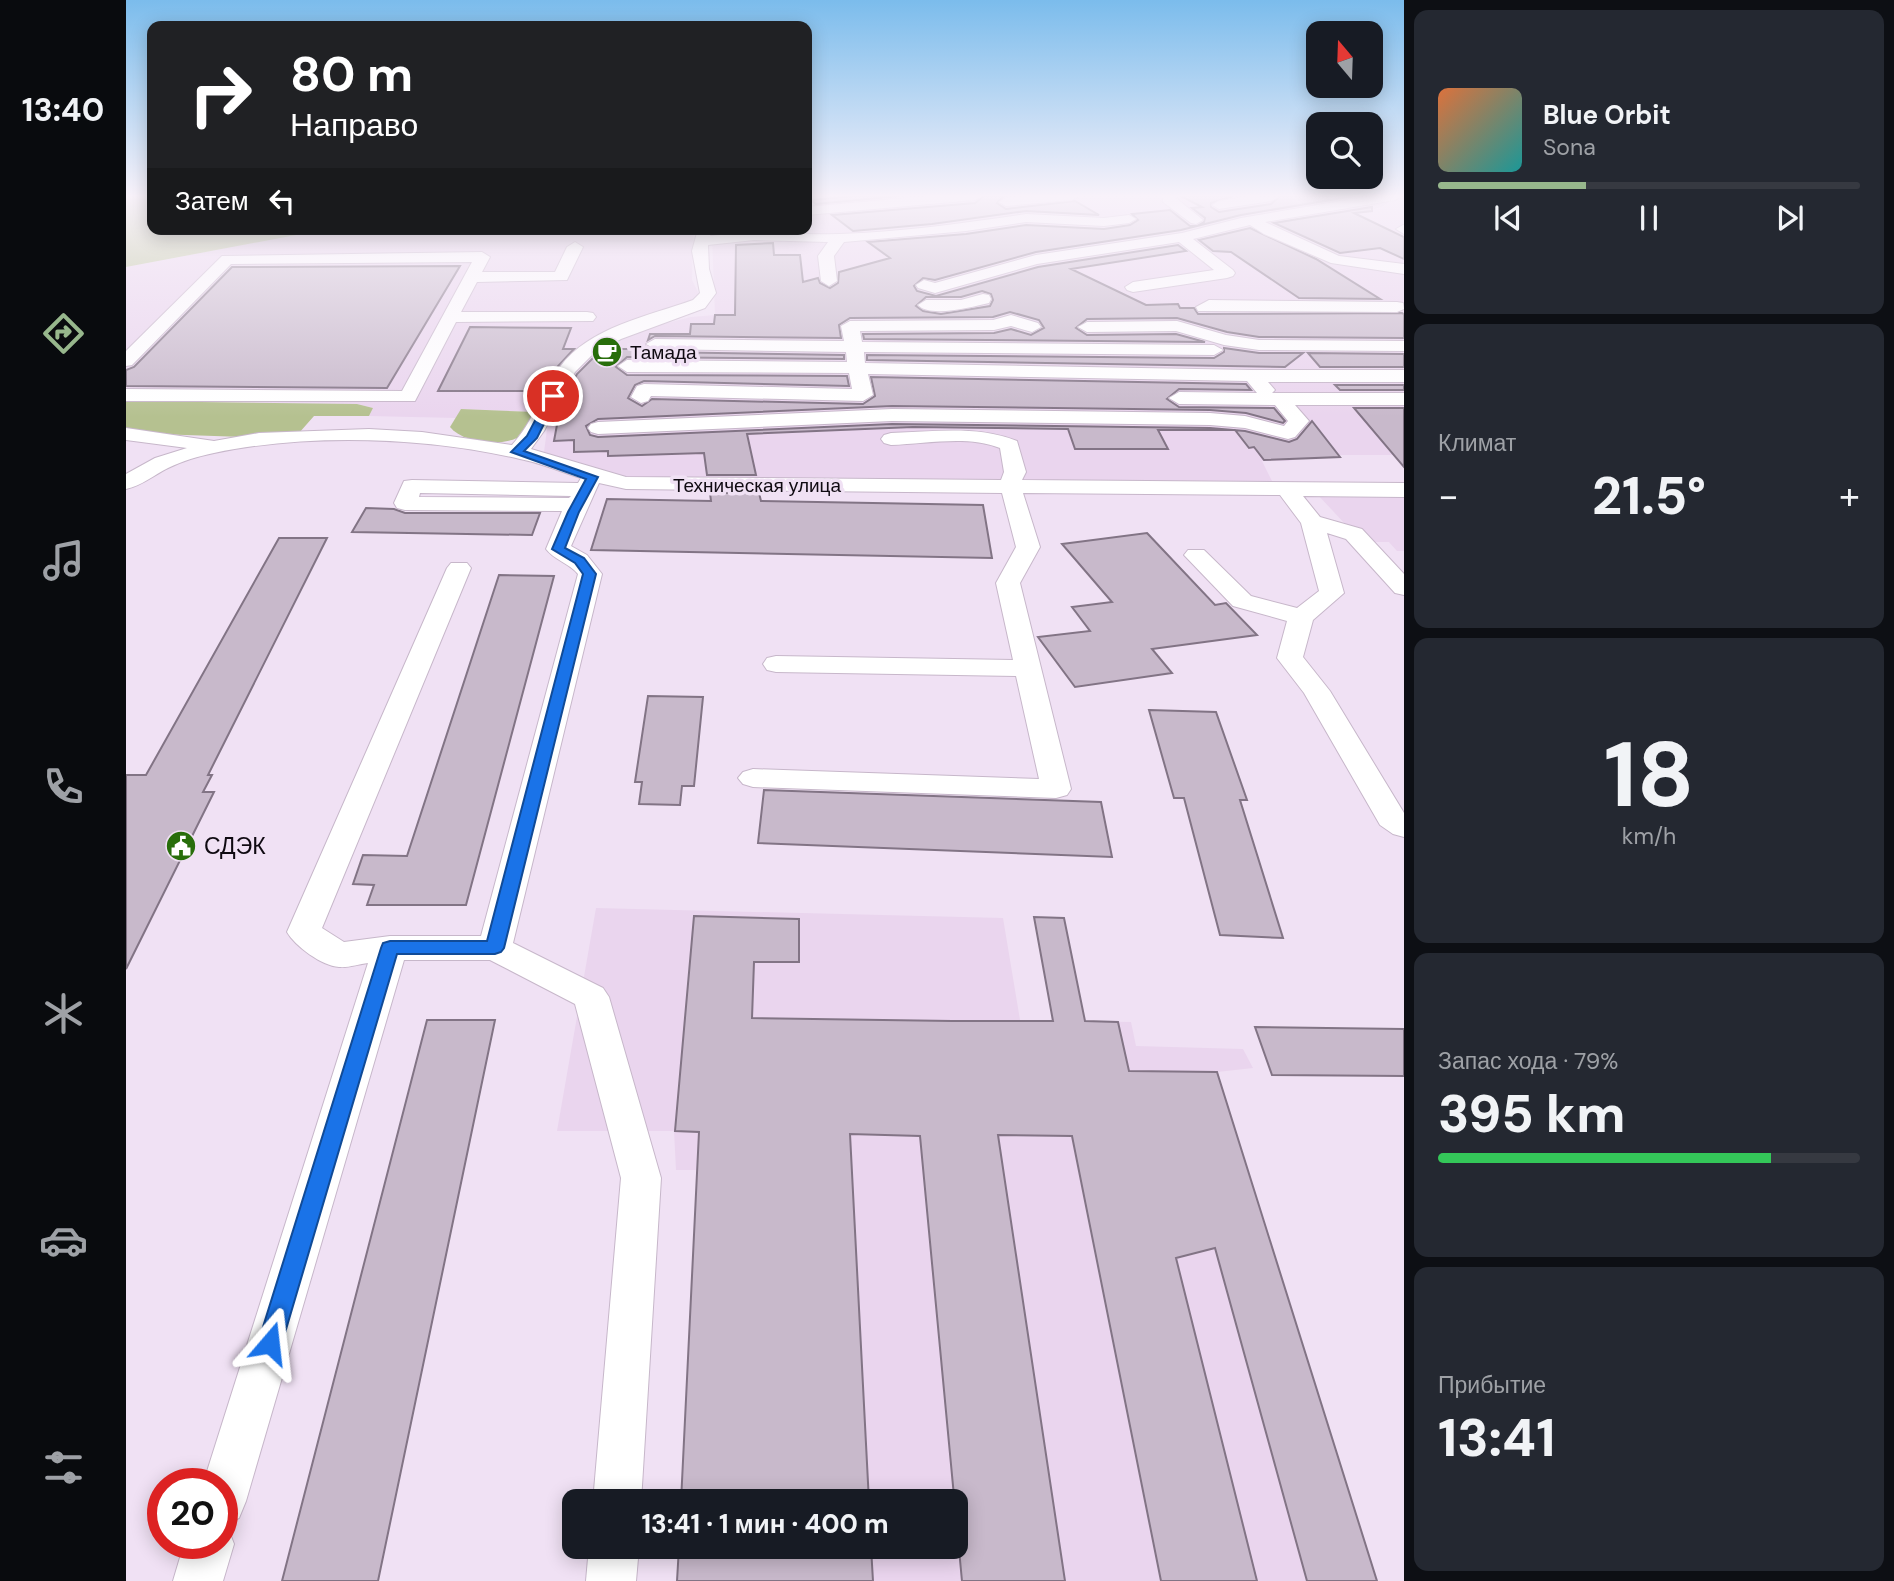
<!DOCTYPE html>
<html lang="ru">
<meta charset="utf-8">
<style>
body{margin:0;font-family:"DM Sans",sans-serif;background:#242831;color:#f1f3f6;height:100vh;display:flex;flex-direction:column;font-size:26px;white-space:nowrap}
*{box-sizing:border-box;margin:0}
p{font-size:23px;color:#9ea1a6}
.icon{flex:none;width:38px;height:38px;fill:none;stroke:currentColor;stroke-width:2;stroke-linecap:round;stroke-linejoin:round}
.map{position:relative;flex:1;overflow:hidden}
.details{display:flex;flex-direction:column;gap:10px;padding:10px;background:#0d0f14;width:490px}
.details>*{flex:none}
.hud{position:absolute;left:21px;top:21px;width:665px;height:214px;border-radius:14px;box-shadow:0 4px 18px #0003;background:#202124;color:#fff;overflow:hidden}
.needle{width:46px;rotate:341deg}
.controls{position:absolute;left:1180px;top:21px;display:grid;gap:14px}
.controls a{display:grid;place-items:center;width:77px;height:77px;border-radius:14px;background:#171b24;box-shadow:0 4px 18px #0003;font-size:35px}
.speed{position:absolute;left:21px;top:1468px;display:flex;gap:14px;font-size:35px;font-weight:700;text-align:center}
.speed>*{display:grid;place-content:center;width:91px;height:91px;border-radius:50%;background:#171b24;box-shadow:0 4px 18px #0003;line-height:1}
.speed .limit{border:10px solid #d22;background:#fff;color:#111}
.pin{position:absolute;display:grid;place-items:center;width:60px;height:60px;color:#fff;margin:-30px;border:4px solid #fff;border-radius:50%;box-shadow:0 2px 7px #0007}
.me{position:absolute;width:77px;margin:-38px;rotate:17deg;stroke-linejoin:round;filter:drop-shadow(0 0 5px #0008)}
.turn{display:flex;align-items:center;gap:24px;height:147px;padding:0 28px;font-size:32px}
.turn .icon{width:91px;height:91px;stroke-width:2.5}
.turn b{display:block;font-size:49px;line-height:60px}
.then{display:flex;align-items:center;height:66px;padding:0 28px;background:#0003;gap:14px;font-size:26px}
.big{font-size:52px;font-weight:800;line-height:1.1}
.details .card{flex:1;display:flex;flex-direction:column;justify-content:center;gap:10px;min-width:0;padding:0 24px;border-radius:14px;background:#242831}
.details .dial{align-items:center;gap:0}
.dial b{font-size:91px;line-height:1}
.song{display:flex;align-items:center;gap:21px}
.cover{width:84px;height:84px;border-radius:10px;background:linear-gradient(135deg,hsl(20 70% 55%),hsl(180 70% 35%))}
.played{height:7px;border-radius:4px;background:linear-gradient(90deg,#97b78c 35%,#363941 35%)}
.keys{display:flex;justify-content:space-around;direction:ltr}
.heat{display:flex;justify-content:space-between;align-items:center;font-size:38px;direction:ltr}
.charge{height:10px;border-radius:5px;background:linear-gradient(90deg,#34c759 79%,#363941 0)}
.trip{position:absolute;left:436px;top:1489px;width:406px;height:70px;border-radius:14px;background:#171b24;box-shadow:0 4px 18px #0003;font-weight:800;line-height:70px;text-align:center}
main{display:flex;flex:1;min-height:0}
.dock{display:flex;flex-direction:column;width:126px;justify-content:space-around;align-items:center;background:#090b0e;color:#9ea1a6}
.dock .icon{width:49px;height:49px}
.dock .current{color:#97b78c}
.dock b{font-size:32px;color:#f1f3f6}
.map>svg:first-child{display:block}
.built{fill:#ead5ee}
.green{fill:#b5c190}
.building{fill:#c8b9cb;stroke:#827485;stroke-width:2;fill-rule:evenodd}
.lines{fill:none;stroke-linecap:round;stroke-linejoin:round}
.minor-casing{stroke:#c7b7ca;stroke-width:2}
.minor{fill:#fff;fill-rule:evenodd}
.route{fill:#1a73e8;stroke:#114b97;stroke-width:2}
.labels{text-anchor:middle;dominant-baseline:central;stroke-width:7;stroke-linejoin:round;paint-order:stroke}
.far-poi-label{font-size:19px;fill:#0f0a11;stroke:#f0e1f4;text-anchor:start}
.far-street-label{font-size:19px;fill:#0f0a11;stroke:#f0e1f4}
.poi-label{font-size:23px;fill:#0f0a11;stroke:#f0e1f4;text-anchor:start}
</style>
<main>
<nav class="dock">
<b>13:40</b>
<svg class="icon current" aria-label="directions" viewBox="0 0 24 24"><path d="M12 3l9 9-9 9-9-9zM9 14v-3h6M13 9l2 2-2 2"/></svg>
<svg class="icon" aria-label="music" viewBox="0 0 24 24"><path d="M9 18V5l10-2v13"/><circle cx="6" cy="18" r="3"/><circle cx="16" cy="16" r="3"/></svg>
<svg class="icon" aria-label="phone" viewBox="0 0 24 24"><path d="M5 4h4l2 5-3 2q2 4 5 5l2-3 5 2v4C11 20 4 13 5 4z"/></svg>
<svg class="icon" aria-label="climate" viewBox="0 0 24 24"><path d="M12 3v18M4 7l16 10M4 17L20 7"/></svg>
<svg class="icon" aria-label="car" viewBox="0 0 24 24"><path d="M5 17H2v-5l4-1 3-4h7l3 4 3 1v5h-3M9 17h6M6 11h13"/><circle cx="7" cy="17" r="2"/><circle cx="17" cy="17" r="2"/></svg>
<svg class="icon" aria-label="filters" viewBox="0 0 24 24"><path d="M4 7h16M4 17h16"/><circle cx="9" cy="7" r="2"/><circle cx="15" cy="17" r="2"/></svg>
</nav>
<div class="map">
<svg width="1278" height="1581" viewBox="0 0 1278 1581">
<rect width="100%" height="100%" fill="#f0e1f4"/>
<g class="built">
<polygon points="681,196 1278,196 1278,455 1185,455 1163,461 1136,461 1147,483 511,478 486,476 418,452 423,414 454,363 467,348 521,328 565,317 589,315 586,235 591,229 681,229"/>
<polygon points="202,229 317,229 399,235 472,229 567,229 566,280 573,294 566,303 457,347 410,412 336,409 330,418 243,416 247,408 231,404 0,401 0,267"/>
<polygon points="1192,495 1278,495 1278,551 1271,551 1263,542 1236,542"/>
<polygon points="470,908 877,918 894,1020 1005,1022 1010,1046 1117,1049 1127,1068 1091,1072 1251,1581 551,1581 553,1547 830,1547 830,1502 555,1501 571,1170 550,1170 548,1131 431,1131"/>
</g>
<g class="green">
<polygon points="0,196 26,196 26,229 202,229 0,267"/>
<polygon points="317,229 472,229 399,235"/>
<polygon points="0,401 231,404 247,408 243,416 188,416 173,433 118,437 0,433"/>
<path d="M335 409 410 412 391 438C374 446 337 443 324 427Z"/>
</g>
<g class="building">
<polygon points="729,196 773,196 690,204 685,200"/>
<polygon points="858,196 878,196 871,203 880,209 949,201 973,215 900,211 806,224 727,231 706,215 849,203"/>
<path d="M1055 196H1107L1085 203V207L1093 212 1145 204 1154 196H1228L1115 215 1055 230 910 252 809 280 797 278 788 286 791 291 810 296 912 267 1052 245 1060 251 945 269 1020 305 1052 304 1054 308H1068L1072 314 1276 313 1278 314V338L1133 337 1101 332 1051 318 961 319 950 328 961 335 1050 334 1079 342 738 339 737 334 868 333 885 329 905 335 918 328 913 320 884 312 867 317 724 318 713 325 715 338 529 336 522 340 524 334H564L565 324H588L589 315H609L610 245 647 243 648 255H674L677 282 692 278 694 283 704 288 712 283 713 272 764 258 742 242 840 234 900 225 978 229 1004 225 1012 220 1006 214 1044 210 1064 226H1071L1078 222 1079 218 1066 208 1076 207ZM856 291 865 294 867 300 864 306 815 314 797 311 790 306 800 297H835Z"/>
<polygon points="1246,207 1246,211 1228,213 1278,237 1278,259 1254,248 1214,253 1148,223"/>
<polygon points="1124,228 1190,259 1254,299 1173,298 1105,252 1087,251 1073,240"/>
<polygon points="334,266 261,388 0,386 0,370 8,367 106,267"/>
<polygon points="344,327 445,328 437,349 448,349 432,366 416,391 312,391"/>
<polygon points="520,347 529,352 718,355 718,359 501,357 490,367 501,375 721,376 723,386 518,381 509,385 502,398 516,406 526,399 737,404 749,396 745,377 1120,384 1125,390 1053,389 1041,399 1053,407 1148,408 1159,421 1157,423 1120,413 1084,410 766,406 472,419 460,426 464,435 472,437 766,424 1084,428 1119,431 1163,442 1171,439 1186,421 1214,457 1138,460 1128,447 1123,448 1109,430 1032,430 1042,449 949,449 942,429 787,427 621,434 630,475 581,475 578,453 482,456 482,451 448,452 448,440 428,441 435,403 451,374 468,357 482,349 519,349"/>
<polygon points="1098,348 1133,353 1177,353 1159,367 741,360 741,355 1088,358 1098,352"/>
<polygon points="1182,353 1278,354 1278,367 1194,367"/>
<polygon points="1209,385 1278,385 1278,390 1214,390"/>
<polygon points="1228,408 1278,408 1278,467"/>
<polygon points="584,493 633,493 635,501 857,505 866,558 465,550 481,499 585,501"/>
<polygon points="240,508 268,509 279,513 414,513 406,535 226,532"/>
<polygon points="1021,533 1089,605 1100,603 1131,635 1026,649 1046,673 949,687 912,637 964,631 946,607 986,602 936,544"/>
<polygon points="153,538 201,538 82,775 86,775 77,792 88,792 0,969 0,775 20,775"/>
<polygon points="373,575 428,576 340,905 241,905 248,885 227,884 237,855 281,856"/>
<polygon points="522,696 577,697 568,786 556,786 554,805 513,804 516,782 509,782"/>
<polygon points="1023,710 1090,712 1121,800 1114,800 1157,938 1094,935 1058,798 1048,798"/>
<polygon points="638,790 975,802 986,857 632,843"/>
<polygon points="568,916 673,919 673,962 628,962 626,1018 826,1021 927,1021 908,917 938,918 959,1021 992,1022 1003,1071 1091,1072 1251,1581 1181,1581 1089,1248 1050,1258 1131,1581 1035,1581 946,1136 872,1135 939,1581 836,1581 794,1136 724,1134 743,1502 555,1502 573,1132 549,1131"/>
<polygon points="301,1020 369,1020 252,1581 156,1581"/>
<polygon points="1129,1027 1278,1029 1278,1076 1146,1075"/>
<polygon points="553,1547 745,1547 747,1581 551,1581"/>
</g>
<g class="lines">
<g class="minor-casing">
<g id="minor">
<polygon points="802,196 856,196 849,200 681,215 681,207"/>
<polygon points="899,196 953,196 946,200 880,206 873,202 880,198"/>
<polygon points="1037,196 1052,196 1050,198 1077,220 1070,224 1065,223 1037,202"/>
<polygon points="1124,196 1152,197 1145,201 1093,209 1086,205 1093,201"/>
<polygon points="1244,196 1276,196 1269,200 1139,222 1213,256 1278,264 1278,274 1205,263 1138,234 1124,225 1067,239 1107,270 1109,273 1107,276 1101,278 1007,292 1001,290 999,287 1007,282 1088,270 1053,242 911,264 809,293 792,288 790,285 798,280 809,283 910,255 1056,233 1115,218"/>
<path d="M900 214 978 218 1003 215 1010 219 1003 223 978 226 900 222 840 231 718 242 708 256 711 281 703 286 695 281 692 256 702 242 628 240 582 245 583 269 590 293 579 308 495 339 466 355 449 372 418 431 405 449 500 477 875 480 878 472 874 448C841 435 800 444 765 445L758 443 755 439 758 435 765 433C808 432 850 425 891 441L900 472 896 480 1278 483V497L1177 496 1194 517 1236 529 1278 574V595L1269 593 1220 539 1201 533 1218 593 1187 620 1177 657 1204 691 1278 813V837L1267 834 1254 825 1178 693 1151 658 1161 621 1107 606 1058 555 1062 550H1078L1125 596 1171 608 1193 591 1175 523 1154 495 897 493 914 547 894 583 945 789 941 795 930 798 627 787 617 784 612 778 617 772 627 769 913 779 890 676 650 672 641 670 637 664 641 658 650 656 887 660 870 583 890 547 876 493 500 489 473 483 445 546 461 555 476 574 387 943 477 988 483 997 535 1178 515 1502H467L495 1178 449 1004 364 960H278L120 1501 113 1518 97 1525 101 1526 108 1544 97 1581H47L58 1544H96V1484H77L242 963C233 964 222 968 213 967 196 966 169 946 161 932L321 568 325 563H341L345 568 196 928 218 942 264 936H355L452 574C443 563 428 560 420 549L436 511 279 510 271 508 268 503 278 481 286 480 452 483 455 478C435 472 415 463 394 459 300 437 183 433 88 453 73 456 56 461 42 468 28 475 15 486 0 489V474L29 458 61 448 0 440V428L88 441 133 433 243 429 296 432 386 445C407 422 416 392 434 367 463 327 523 316 567 300L574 293 566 251 572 229H587L584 236C627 232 669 235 713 234 775 232 838 223 900 214ZM294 493 445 496 443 498 293 497Z"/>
<polygon points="1277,225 1278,225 1278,234 1270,229"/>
<polygon points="449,242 457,247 441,280 351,282 335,312 461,312 467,313 470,317 467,321 330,322 289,401 0,401 0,389 276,391 346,262 105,264 6,365 0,366 0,351 96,256 356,252 364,257 356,272 429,272 441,247"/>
<path d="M857 294 863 295 865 299 863 303C846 307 804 318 792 305L800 300H835Z"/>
<polygon points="1083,300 1271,302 1277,303 1278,309 1271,312 1072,311 1070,307"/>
<polygon points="885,315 912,323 915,327 906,332 885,326 868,330 734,331 736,342 1088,345 1097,350 1088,355 738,352 739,363 1126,370 1278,370 1278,382 1142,382 1149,390 1146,393 1278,393 1278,405 1169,405 1183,421 1169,437 1162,439 1119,428 1084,425 766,421 472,434 465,432 462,428 465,424 472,422 766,409 1084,413 1119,416 1158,426 1162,421 1149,405 1053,404 1043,398 1053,392 1131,393 1121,381 742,374 747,395 737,401 525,396 522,401 515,403 505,397 511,386 518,384 726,389 723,373 501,372 492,366 501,360 721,362 720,352 529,349 520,344 529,339 718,341 715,326 724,321 867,320"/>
<polygon points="1051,321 1100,335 1133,340 1278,341 1278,351 1133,350 1098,345 1050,331 961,332 952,327 961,322"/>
<polygon points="463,1547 513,1547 510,1581 460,1581"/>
</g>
</g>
<use href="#minor" class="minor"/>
</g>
<linearGradient id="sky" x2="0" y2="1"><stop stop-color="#7bbcec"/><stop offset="0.47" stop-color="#f8f2fa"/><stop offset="1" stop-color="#f8f2fa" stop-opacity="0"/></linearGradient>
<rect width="1278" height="417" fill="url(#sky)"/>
<polygon class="route" points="423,394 432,396 411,438 398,451 472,477 453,512 439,548 458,558 470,574 378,948 375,952 369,954 271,954 156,1343 153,1351 144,1354 136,1351 132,1343 255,948 257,943 264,941 361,941 457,574 449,563 426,549 442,512 460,479 385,452 401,436"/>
<defs>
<g id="cafe-disc" transform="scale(1.575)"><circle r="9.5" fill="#286e0b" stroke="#f0e1f4"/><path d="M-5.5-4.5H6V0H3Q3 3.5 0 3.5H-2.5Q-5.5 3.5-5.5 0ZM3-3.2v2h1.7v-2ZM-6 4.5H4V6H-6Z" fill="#fff"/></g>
<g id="civic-disc" transform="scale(1.575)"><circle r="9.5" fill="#286e0b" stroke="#f0e1f4"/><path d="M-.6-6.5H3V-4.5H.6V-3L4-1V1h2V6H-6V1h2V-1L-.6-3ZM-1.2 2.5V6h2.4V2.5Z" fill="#fff"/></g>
</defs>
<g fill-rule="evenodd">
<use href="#cafe-disc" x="481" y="352"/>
<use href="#civic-disc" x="55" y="846"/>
</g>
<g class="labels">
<g class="far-poi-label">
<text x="504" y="352">Тамада</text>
</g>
<g class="far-street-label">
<text x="631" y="485">Техническая улица</text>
</g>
<g class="poi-label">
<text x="78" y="846">СДЭК</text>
</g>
</g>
</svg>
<div class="controls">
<a><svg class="needle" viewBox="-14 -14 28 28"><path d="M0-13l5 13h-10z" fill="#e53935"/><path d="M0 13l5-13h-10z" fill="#9ea1a6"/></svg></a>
<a><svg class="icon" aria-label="search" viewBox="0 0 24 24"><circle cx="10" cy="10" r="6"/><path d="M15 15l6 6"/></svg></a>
</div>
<div class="speed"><div class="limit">20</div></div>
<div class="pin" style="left:427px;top:396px;background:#d93025"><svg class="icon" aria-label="arrive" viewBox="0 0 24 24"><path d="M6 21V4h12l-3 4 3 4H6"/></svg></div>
<svg class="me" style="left:144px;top:1343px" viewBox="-20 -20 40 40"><path d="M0-17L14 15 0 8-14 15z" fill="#1a73e8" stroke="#fff" stroke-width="4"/></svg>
<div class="trip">13:41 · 1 мин · 400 m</div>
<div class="hud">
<div class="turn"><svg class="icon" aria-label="right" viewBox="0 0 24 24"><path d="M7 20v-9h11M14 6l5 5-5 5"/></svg><div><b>80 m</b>Направо</div></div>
<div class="then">Затем<svg class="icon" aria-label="left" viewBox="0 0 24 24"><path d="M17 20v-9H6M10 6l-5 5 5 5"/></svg></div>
</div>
</div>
<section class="details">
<div class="card">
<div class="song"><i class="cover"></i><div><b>Blue Orbit</b><p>Sona</p></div></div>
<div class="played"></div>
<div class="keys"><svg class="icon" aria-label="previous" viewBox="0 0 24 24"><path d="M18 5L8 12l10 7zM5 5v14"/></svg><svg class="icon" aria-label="pause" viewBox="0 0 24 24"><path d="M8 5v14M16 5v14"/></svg><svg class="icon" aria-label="next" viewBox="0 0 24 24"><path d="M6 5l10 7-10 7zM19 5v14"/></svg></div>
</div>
<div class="card"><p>Климат</p>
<div class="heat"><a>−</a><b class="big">21.5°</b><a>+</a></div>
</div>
<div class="card dial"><b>18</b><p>km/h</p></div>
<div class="card"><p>Запас хода · 79%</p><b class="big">395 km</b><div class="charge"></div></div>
<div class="card"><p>Прибытие</p><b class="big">13:41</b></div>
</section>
</main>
